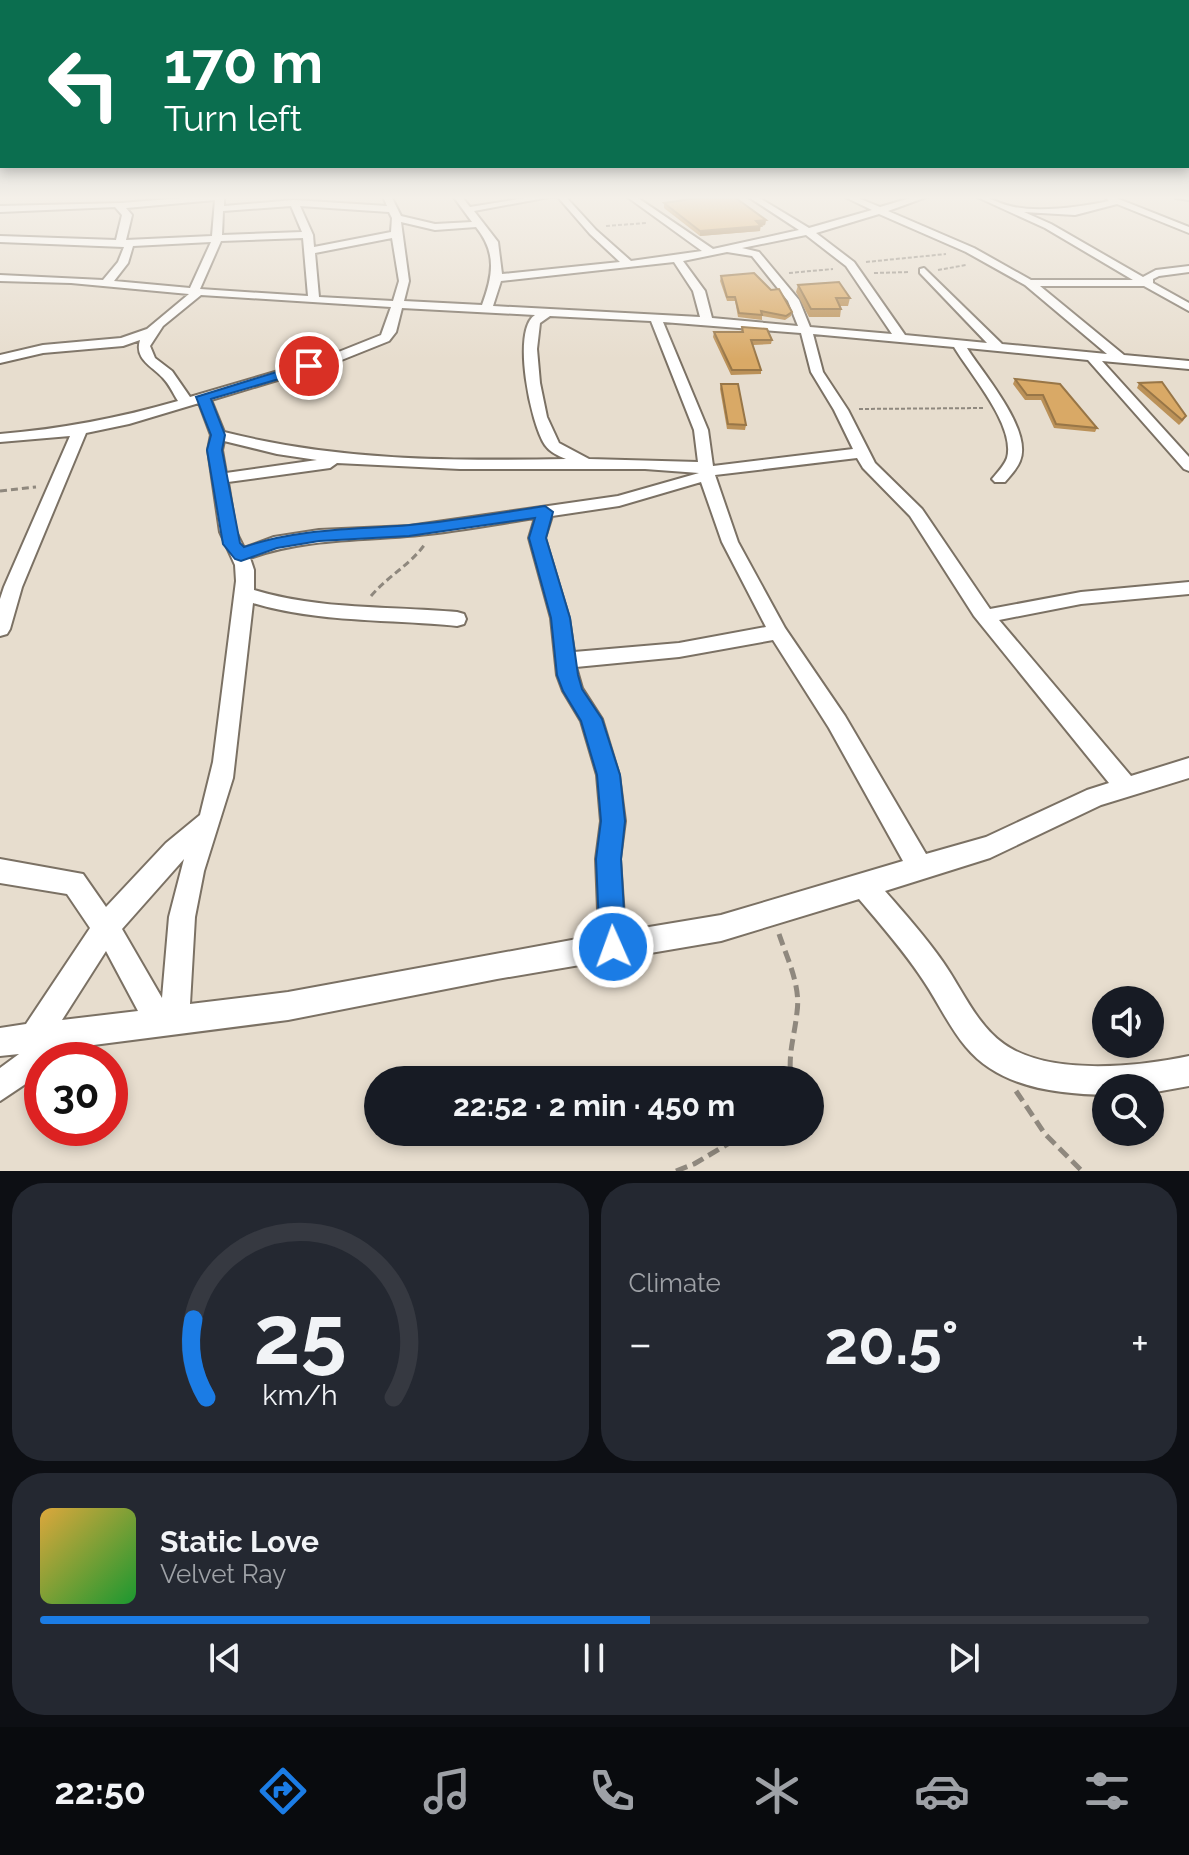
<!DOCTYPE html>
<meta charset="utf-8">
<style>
body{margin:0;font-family:Raleway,sans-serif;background:#242831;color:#f1f3f6;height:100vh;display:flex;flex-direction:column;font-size:30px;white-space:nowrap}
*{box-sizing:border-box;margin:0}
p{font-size:26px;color:#9ea1a6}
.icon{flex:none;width:44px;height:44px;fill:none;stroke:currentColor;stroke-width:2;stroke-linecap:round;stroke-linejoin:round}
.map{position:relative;height:1171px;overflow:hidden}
.panel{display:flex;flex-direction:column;gap:12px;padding:12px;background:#0d0f14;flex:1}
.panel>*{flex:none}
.guide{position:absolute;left:0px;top:0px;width:1190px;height:168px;box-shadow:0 4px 12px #0003;background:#0b6e4f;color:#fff;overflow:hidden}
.fabs{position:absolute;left:1092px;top:986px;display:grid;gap:16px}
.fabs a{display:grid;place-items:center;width:72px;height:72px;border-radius:50%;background:#171b24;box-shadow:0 4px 12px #0003;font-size:40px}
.speed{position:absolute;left:24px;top:1042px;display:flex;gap:16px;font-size:40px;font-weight:700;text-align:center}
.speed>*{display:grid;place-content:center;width:104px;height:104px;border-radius:50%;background:#171b24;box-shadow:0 4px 12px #0003;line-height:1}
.speed .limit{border:12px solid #d22;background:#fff;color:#111}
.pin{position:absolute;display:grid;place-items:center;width:68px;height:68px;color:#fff;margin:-34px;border:4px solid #fff;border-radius:50%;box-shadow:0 2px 8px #0007}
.me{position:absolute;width:88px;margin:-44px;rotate:358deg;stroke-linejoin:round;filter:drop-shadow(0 0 6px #0008)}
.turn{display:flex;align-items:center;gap:28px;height:168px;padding:0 32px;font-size:36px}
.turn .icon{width:104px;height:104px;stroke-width:2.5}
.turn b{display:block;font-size:56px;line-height:68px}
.big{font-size:60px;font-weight:700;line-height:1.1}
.panel .widget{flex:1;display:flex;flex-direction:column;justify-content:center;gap:12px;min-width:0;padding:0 28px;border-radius:32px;background:#242831}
.panel .dial{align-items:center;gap:0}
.dial svg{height:208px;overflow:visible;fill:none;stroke:#363941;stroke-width:7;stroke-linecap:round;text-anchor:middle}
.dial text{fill:#f1f3f6;stroke:none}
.song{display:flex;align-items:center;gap:24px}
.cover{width:96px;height:96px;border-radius:12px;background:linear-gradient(135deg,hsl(40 70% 55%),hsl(130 70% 35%))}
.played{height:8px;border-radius:4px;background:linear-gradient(90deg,#1b7ce5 55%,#363941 55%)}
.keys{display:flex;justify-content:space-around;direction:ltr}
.heat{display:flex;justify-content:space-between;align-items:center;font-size:44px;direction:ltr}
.panel .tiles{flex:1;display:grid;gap:12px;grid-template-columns:1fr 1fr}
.widget:last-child{grid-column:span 2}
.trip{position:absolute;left:364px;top:1066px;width:460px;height:80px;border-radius:40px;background:#171b24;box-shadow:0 4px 12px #0003;font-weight:700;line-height:80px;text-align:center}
.menu{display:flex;height:128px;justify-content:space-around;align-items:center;background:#090b0e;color:#9ea1a6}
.menu .icon{width:56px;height:56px}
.menu .current{color:#1b7ce5}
.menu b{font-size:36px;color:#f1f3f6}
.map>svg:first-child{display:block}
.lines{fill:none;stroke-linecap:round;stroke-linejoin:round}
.minor-casing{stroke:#7b7164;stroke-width:4}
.path-far2{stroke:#8f887e;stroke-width:2;stroke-dasharray:4 2;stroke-linecap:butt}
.path-far1{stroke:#8f887e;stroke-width:3;stroke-dasharray:7 4;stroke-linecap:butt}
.path{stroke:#8f887e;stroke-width:5;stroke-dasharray:12 6;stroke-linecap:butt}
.minor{fill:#fff;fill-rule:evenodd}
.wall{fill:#bb9158}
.shaded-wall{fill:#987647}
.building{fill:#d9a966;stroke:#987647;stroke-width:2}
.route{fill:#1b7ce5;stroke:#125195;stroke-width:2}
</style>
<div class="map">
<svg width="1189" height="1171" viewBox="0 0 1189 1171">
<rect width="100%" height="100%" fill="#e7ddce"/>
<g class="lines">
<g class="minor-casing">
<g id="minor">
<path d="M207 196H224V206L294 200 387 206 383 196H391L401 216 435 224 472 222 453 196H461L470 207 538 196H555L474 211 498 242 502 274 620 262 590 234 557 196H565L596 230 631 261 702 251 626 196H635L713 249 799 230 747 196H756L809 228 872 210 843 196H853L880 207 917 196H929L888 211 974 248 1031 280H1133L1045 228 975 196C989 196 997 203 1010 206 1036 213 1082 207 1109 201L1106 198 1111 196 1189 227V233L1117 204 1075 215 1024 212 1051 224 1143 277 1156 270 1189 266V272L1159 276 1153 279V283L1189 303V311L1144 286H1040L1124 355 1189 361V369L1102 361 1189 457V471L1184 469 1088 360 967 348C983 374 1033 430 1020 461 1017 469 1010 476 1005 482H995L992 479C997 473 1004 466 1007 458 1016 426 970 374 954 347L813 334 823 372 848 410 875 463 922 509 990 609 1081 592 1189 582V594L1081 604 999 620 1131 776 1189 758V778L1101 805 990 858 885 891C905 914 925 936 943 962 962 989 976 1024 1004 1044 1049 1076 1138 1067 1189 1056V1086L1150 1093V1088H1106V1095C1057 1094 1000 1088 966 1047 949 1027 938 1002 923 980 904 951 881 925 859 899L721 941 497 979 288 1020 78 1047 60 1060H42V1073L0 1101V1068L19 1054 0 1056V1028L26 1024 90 928 67 894 0 883V859L83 874 106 907 166 843 200 815 213 762 236 581 235 565 220 532 208 450 211 435 199 403 129 424 86 433 22 587 10 629 7 634 0 636V599L4 587 70 436 0 442V434C62 429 119 418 178 401 173 393 169 384 163 378 152 366 134 359 140 340L123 346 43 353 0 363V355L43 345 121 338 147 329 189 294 71 283 0 281V275L103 280 118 262 124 247 0 242V236L116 240 122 215 115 207 0 212V206L121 203ZM215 200 212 236 126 240 132 215 126 208ZM291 206 302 232 222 235 223 211ZM300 206 389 212 392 218 391 232 314 247 313 235ZM879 214 966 252 1025 285 1107 354 1002 344 924 268 920 269V273L987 343 905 335 854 262 816 233ZM401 222 435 230 476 227C497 253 493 275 482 305L404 301 409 281ZM806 235 846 266 892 334 810 327 799 300 759 252 742 248ZM303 238 308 296 200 289 221 241ZM392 238 399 281 393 301 319 297 315 253ZM211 242 190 288 114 281 128 263 133 246ZM727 252 752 256 788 301 798 326 712 318 705 291 683 261ZM674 262 693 291 700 317 493 306 501 281ZM201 295 391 307 381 335 326 357 190 397 172 371 155 358 150 346 163 326ZM402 308 535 315C511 330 531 425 545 445 550 452 558 456 566 459 448 461 339 461 224 432L211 400 334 363 389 341 396 332ZM550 316 651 321 694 430 698 462 589 459 559 443 547 417 540 383 537 349 540 323ZM663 322 801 333 811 372 834 410 853 449 713 466 708 430ZM224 441 277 454 317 460 226 473 222 450ZM857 458 863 468 910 516 974 616 1109 783 1087 790 986 837 926 854 845 716 785 628 738 542 715 475ZM337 463 460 469H645L699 473 618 496 409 526 319 530 274 537 244 548 236 532 228 482 330 468ZM701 482 722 542 766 627 679 643 574 652 569 618 545 538 552 516 619 506ZM535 518 529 538 551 618 557 675 563 691 581 721 597 775 601 821 596 859 599 935 288 992 190 1004 195 917 204 871 233 778 253 603C319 623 389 619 457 626L464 624 466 619 464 614 457 612C389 606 320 610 254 590V570L250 558C302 539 353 541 407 536 450 533 493 524 535 518ZM773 640 829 728 903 861 721 915 625 931 620 859 625 821 619 775 602 719 582 688 576 667 679 657ZM184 859 169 917 162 998 122 929ZM106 951 138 1011 62 1020Z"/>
<polygon points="1175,196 1189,196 1189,200 1176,198"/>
</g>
</g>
<g class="path-far2">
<polyline points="606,226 646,223"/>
<polyline points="866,262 946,254"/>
<polyline points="938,270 966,265"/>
<polyline points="789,273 833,269"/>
<polyline points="874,273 910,272"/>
<polyline points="859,409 984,408"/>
</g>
<g class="path-far1">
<polyline points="0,491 36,487"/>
<path d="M371 596C388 576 410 565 425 544"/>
</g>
<g class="path">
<path d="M779 934C787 958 801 986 797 1012 794 1040 788 1051 791 1080"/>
<polyline points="1016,1091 1045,1134 1082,1171"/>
<polyline points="676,1171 694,1164 748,1132"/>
</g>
<use href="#minor" class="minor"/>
</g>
<g class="wall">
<polygon points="664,203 766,220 765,225 761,226 760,231 700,236 664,208"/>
<polygon points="721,276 792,312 791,316 785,320 762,316 762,320 738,317 735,301 727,301 720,281"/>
<polygon points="798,285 850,298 848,306 840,306 841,309 840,317 809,317 796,292"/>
<polygon points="742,327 772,340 771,344 753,345 761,370 761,374 731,375 713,337 714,332 741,332"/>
<polygon points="1015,379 1097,428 1095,432 1054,428 1041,400 1025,400 1013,384"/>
<polygon points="1139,383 1186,416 1183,421 1179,425 1137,388"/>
<polygon points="721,384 746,425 745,430 727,429 720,389"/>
</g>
<polygon class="shaded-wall" points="766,220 765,225 760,226 760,231 700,236 700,231"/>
<g class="building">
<polygon points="711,196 733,196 766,220 756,221 761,226 700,231 664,203"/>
<polygon points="754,273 771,290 779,289 792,312 786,316 761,311 762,315 739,313 735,297 727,297 721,276"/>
<polygon points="839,282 850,298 836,298 841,309 811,309 798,285"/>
<polygon points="742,327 767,329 772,340 751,340 761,370 732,370 714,332 743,332"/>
<polygon points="1015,379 1060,384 1097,428 1056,424 1043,395 1027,395"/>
<polygon points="1162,382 1186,416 1182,420 1139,383"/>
<polygon points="721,384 738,384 746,425 728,424"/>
</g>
<linearGradient id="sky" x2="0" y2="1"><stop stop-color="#919fa4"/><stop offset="0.55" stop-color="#f4f0e9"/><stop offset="1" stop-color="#f4f0e9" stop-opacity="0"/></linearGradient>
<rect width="1189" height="359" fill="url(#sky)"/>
<path class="route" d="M309 362 313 363V369L211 399 225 435 222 450 240 543 244 547C299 528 353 530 410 525 455 521 500 513 545 506L553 512 546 538 570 618 578 675 582 689 602 719 620 775 625 821 621 859 626 947 622 956 613 960 604 956 600 947 596 859 601 821 597 775 581 721 563 691 557 675 551 618 529 538 535 518 409 536 319 541 277 548 241 561 235 559 223 544 207 450 211 435 196 397Z"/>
</svg>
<div class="fabs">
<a><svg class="icon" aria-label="sound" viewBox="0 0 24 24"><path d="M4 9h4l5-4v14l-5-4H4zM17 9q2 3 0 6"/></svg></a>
<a><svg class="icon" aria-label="search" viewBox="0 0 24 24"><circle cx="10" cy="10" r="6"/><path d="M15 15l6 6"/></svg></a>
</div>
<div class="speed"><div class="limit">30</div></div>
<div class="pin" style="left:309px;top:366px;background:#d93025"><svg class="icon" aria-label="arrive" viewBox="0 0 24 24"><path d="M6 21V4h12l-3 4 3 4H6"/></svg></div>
<svg class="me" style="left:613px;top:947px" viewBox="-20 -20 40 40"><circle r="17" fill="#1b7ce5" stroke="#fff" stroke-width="3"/><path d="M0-11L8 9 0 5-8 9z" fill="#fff"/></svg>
<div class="trip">22:52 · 2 min · 450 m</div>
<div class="guide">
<div class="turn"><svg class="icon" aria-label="left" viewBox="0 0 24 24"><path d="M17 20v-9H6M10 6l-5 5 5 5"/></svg><div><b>170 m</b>Turn left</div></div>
</div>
</div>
<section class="panel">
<div class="tiles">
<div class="widget dial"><svg viewBox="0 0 100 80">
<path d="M14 69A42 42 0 1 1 86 69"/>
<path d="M14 69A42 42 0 0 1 9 39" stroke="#1b7ce5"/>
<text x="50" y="56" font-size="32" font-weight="700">25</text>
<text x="50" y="72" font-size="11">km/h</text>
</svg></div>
<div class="widget"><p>Climate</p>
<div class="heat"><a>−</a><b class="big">20.5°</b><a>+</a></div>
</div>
<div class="widget">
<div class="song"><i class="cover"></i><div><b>Static Love</b><p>Velvet Ray</p></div></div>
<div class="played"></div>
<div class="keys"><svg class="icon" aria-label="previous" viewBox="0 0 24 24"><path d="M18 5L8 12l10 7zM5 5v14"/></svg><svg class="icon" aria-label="pause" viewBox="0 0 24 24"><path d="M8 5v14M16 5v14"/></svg><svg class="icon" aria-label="next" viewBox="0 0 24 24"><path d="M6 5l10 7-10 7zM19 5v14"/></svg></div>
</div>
</div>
</section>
<nav class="menu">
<b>22:50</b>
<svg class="icon current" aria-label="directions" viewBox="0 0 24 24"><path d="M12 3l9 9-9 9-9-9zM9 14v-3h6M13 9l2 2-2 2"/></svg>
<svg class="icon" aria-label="music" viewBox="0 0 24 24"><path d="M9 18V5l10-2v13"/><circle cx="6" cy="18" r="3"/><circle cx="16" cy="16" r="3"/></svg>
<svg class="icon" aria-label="phone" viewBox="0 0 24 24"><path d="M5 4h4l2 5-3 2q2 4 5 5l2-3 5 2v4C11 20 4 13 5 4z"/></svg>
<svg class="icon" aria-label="climate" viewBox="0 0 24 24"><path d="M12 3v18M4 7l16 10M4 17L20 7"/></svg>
<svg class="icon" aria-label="car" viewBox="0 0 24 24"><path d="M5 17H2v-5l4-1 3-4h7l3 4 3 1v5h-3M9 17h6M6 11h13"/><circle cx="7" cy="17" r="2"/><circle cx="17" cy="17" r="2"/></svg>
<svg class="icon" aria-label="filters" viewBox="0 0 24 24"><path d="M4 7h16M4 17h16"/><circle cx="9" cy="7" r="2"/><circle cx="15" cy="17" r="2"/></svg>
</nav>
